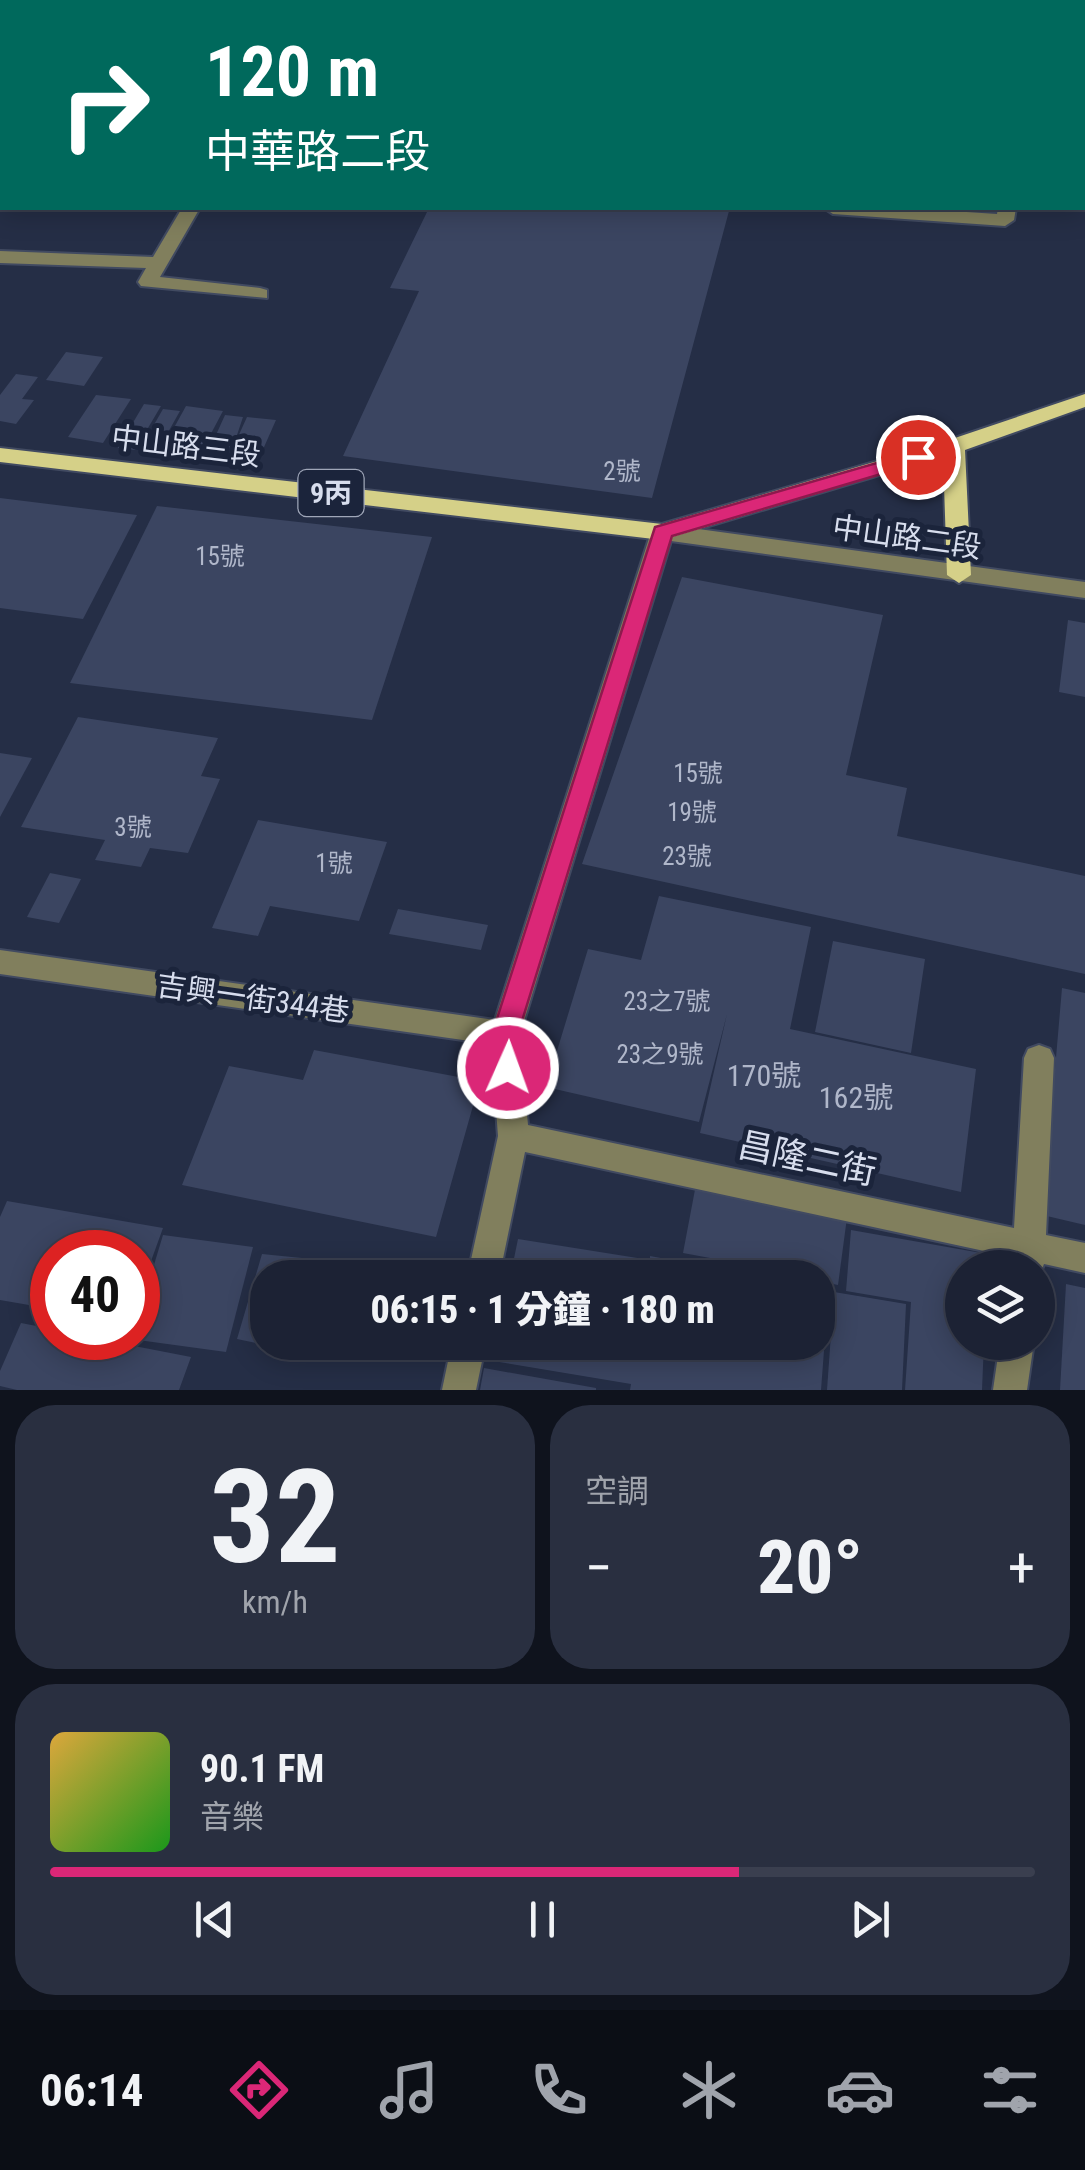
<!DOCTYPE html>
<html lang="zh-TW">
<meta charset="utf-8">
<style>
body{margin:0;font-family:"Roboto Condensed","Noto Sans TC",sans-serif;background:#292f40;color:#f1f3f6;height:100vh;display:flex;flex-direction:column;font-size:38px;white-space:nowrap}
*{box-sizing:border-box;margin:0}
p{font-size:32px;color:#a0a4ac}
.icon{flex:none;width:55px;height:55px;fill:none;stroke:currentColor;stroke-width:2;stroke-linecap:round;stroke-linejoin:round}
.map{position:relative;height:1390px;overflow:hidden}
.details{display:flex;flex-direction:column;gap:15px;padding:15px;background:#0f131d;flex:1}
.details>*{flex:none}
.hud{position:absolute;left:0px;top:0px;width:1085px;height:210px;box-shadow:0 5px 25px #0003,0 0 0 2px #3a3f4f;background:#00695c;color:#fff;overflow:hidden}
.controls{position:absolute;left:945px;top:1250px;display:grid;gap:20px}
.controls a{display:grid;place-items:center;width:110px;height:110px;border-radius:50%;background:#1c2234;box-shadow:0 5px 25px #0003,0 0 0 2px #3a3f4f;font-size:50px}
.speed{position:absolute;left:30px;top:1230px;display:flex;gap:20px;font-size:50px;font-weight:700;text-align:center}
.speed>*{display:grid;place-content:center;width:130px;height:130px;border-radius:50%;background:#1c2234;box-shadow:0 5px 25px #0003,0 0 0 2px #3a3f4f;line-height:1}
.speed .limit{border:15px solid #d22;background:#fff;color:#111}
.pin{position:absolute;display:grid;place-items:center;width:85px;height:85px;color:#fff;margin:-42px;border:5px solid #fff;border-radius:50%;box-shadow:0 2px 10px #0007}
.me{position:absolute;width:110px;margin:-55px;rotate:2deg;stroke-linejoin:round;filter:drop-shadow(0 0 8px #0008)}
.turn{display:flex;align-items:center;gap:35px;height:210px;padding:0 40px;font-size:45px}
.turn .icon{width:130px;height:130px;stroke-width:2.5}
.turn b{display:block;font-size:70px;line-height:85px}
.big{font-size:75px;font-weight:800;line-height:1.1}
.details .tile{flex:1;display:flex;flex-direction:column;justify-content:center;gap:15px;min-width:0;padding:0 35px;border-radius:40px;background:#292f40}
.details .dial{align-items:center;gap:0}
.dial b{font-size:130px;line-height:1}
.song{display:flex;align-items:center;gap:30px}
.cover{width:120px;height:120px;border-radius:15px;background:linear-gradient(135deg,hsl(40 70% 55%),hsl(120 70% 35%))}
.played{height:10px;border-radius:5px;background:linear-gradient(90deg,#db2777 70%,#3a3f4f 70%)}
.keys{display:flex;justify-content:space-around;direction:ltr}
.heat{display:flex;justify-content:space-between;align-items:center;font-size:55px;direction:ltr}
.details .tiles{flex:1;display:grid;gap:15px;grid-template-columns:1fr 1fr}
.tile:last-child{grid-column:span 2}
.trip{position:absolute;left:250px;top:1260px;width:585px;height:100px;border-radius:40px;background:#1c2234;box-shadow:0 5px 25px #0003,0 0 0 2px #3a3f4f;font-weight:800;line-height:100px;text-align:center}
.menu{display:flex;height:160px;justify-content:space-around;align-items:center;background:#0b0e15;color:#a0a4ac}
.menu .icon{width:70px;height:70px}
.menu .current{color:#db2777}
.menu b{font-size:45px;color:#f1f3f6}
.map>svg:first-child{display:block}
.building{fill:#3b4561}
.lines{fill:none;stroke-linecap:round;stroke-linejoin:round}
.minor-casing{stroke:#414a61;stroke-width:4}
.major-casing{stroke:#414a61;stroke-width:4}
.minor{fill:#817f5d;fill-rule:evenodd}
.major{fill:#d5d088;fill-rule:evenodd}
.route{fill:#db2777;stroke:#8e194d;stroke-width:2.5}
.labels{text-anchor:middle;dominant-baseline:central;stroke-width:10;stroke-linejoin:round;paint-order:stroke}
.number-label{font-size:25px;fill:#b0b7ca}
.shield{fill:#1b243b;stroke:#9fa6b8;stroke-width:2.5}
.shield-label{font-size:28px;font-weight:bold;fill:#d7dded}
.street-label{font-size:30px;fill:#d7dded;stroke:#1b243b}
.near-number-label{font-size:30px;fill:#b0b7ca}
.near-street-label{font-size:35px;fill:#d7dded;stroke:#1b243b}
</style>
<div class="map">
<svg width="1085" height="1390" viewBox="0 0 1085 1390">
<rect width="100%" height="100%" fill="#252e46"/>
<g class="building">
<polygon points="408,208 696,208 729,211 652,498 343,456 419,291 390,288 427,212"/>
<polygon points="66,352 103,357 84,386 46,380"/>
<polygon points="16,374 38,377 22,399 34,400 16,424 0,421 0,395"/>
<polygon points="96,395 131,399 103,443 68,437"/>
<polygon points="144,404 161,406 135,450 118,448"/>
<polygon points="186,406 223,411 198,458 160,453"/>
<polygon points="163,409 180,411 157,452 140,449"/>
<polygon points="225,415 243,417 232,450 247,417 276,420 257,463 206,457"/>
<polygon points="0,498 137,515 83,619 0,608"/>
<polygon points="157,506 432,537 372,720 70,683"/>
<polygon points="682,577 883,615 846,775 907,788 897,836 1085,876 1085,974 582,864"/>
<polygon points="1068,620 1085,623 1085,697 1059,692"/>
<polygon points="78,717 218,738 201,776 220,779 188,853 150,848 141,867 95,860 105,840 21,827"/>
<polygon points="0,753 32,758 0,817"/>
<polygon points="258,820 387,842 359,921 270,906 258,936 212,928"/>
<polygon points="50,873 81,879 59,923 27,917"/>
<polygon points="659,896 811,927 790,1029 976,1069 961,1192 700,1133 727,1014 699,1122 546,1087 588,949 641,960"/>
<polygon points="398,909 488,925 481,950 389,934"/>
<polygon points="833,941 925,959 911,1053 815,1032"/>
<polygon points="1062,988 1085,993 1085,1225 1017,1209 1049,1139"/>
<polygon points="314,1050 480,1081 436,1237 182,1185 229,1066 303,1080"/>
<polygon points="697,1179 848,1210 838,1285 818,1281 818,1278 683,1253"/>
<polygon points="7,1201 163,1228 138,1297 138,1252 52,1252 52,1309 0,1300 0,1217"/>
<polygon points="851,1230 987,1254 986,1268 962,1268 962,1342 984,1342 982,1390 905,1390 911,1302 846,1291"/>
<polygon points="163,1235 253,1247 226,1352 138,1340 138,1318"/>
<polygon points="518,1239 650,1260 650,1256 769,1278 510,1278"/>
<polygon points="262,1254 322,1260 318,1278 268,1278 268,1342 302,1342 300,1352 237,1339"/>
<polygon points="818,1283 829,1285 821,1390 630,1390 631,1384 493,1361 496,1342 818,1342"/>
<polygon points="1066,1284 1085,1288 1085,1390 1060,1390"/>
<polygon points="834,1292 906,1304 902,1390 827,1390"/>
<polygon points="21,1323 52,1329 52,1338 93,1338 191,1357 179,1390 17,1390 0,1386 0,1371"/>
<polygon points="484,1368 596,1388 596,1390 480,1390"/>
</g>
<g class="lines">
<g class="minor-casing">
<g id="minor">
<rect x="996" y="0" width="16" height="2"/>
<rect x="1082" y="49" width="3" height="10"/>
<rect x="1082" y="94" width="3" height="10"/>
<rect x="1082" y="173" width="3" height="10"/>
<polygon points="182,208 200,208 160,277 260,288 267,290 267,298 141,286 138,282 146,268 0,263 0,251 153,257"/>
<polygon points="824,208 906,208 997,214 998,208 1016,208 1014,220 1005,226 833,214"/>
<polygon points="662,524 1085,582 1085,598 671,541 520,1034 528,1125 1014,1228 1024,1058 1028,1049 1039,1045 1050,1049 1054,1058 1046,1235 1085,1243 1085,1273 1044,1264 1038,1280 1038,1268 1012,1268 1012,1257 525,1152 499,1278 467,1278 498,1136 491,1044 0,974 0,950 495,1020 651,532"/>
<polygon points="452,1342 486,1342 476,1390 442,1390"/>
<polygon points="1000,1342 1034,1342 1027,1390 993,1390"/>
</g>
</g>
<g class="major-casing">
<polygon id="major" points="1085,394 1085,407 965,450 971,575 959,583 947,575 943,456 662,540 0,462 0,448 662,524 946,441"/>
</g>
<use href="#minor" class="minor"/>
<use href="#major" class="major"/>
</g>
<polygon class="route" points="918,451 925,453 925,461 672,536 518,1034 521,1068 517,1076 508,1080 498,1076 492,1034 655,527"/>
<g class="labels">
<g class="number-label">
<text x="622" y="471">2號</text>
<text x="220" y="556">15號</text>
<text x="698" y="773">15號</text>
<text x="692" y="812">19號</text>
<text x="133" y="827">3號</text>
<text x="687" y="856">23號</text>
<text x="334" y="863">1號</text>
<text x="667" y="1001">23之7號</text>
<text x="660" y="1054">23之9號</text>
</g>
<rect class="shield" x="298.5" y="470" width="65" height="46" rx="8"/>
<g class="shield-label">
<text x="331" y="493">9丙</text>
</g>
<g class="street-label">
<text transform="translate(186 446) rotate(7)">中山路三段</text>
<text transform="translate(907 537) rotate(8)">中山路二段</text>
<text transform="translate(253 998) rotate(8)">吉興一街344巷</text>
</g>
<g class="near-number-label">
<text x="764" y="1075">170號</text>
<text x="856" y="1097">162號</text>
</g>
<g class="near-street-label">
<text transform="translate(807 1159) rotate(12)">昌隆二街</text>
</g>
</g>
</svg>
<div class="controls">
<a><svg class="icon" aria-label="layers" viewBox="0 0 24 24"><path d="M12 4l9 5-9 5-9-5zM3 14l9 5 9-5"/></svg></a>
</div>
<div class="speed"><div class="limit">40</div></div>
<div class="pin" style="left:918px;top:457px;background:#d93025"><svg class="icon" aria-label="arrive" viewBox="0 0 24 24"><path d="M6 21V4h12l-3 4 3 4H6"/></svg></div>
<svg class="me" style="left:508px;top:1068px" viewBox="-20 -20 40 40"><circle r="17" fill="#db2777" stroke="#fff" stroke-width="3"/><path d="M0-11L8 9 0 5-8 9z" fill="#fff"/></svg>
<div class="trip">06:15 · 1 分鐘 · 180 m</div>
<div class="hud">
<div class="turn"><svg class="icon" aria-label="right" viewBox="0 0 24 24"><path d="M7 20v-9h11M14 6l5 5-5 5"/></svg><div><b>120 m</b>中華路二段</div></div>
</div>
</div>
<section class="details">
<div class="tiles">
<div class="tile dial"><b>32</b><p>km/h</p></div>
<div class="tile"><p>空調</p>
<div class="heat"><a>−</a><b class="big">20°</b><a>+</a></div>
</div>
<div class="tile">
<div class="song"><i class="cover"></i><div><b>90.1 FM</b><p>音樂</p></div></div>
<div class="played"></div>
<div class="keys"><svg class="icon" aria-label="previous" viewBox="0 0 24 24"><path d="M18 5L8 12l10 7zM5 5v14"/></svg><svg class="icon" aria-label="pause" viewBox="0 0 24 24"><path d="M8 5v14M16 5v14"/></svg><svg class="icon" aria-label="next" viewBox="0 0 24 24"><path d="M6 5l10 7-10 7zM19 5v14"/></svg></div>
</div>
</div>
</section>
<nav class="menu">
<b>06:14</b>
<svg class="icon current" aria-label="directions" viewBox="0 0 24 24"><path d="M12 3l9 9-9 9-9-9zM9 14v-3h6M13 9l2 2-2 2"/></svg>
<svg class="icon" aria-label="music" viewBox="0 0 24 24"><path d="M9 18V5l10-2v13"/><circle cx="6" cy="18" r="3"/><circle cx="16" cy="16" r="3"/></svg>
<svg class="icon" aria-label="phone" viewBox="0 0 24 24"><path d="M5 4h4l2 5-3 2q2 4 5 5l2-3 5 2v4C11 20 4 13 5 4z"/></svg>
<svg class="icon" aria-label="climate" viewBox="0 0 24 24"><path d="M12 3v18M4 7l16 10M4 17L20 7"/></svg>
<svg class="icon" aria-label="car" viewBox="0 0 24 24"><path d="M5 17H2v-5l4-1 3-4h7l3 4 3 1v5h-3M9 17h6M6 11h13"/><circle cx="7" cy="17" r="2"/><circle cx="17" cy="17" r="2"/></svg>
<svg class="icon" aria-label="filters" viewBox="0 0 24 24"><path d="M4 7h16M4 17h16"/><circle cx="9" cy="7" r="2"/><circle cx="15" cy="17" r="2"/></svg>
</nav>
